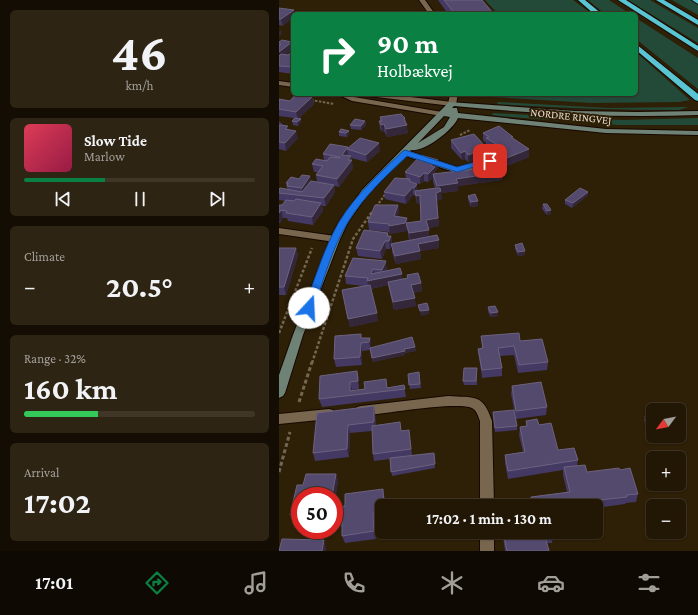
<!DOCTYPE html>
<meta charset="utf-8">
<style>
body{margin:0;font-family:"Crimson Pro",serif;background:#2e2413;color:#f1f3f6;height:100vh;display:flex;flex-direction:column;font-size:15px;white-space:nowrap}
*{box-sizing:border-box;margin:0}
p{font-size:13px;color:#a29f9a}
.icon{flex:none;width:22px;height:22px;fill:none;stroke:currentColor;stroke-width:2;stroke-linecap:round;stroke-linejoin:round}
.map{position:relative;flex:1;overflow:hidden}
.drawer{display:flex;flex-direction:column;gap:10px;padding:10px;background:#130d03;width:279px}
.drawer>*{flex:none}
.hud{position:absolute;left:12px;top:12px;width:347px;height:84px;border-radius:6px;box-shadow:0 1px 3px #0004,0 0 0 1px #3f3627;background:#0b8043;color:#fff;overflow:hidden}
.needle{width:26px;rotate:238deg}
.buttons{position:absolute;left:367px;top:403px;display:grid;gap:8px}
.buttons a{display:grid;place-items:center;width:40px;height:40px;border-radius:6px;background:#221705;box-shadow:0 1px 3px #0004,0 0 0 1px #3f3627;font-size:20px}
.speed{position:absolute;left:12px;top:487px;display:flex;gap:8px;font-size:20px;font-weight:700;text-align:center}
.speed>*{display:grid;place-content:center;width:52px;height:52px;border-radius:50%;background:#221705;box-shadow:0 1px 3px #0004,0 0 0 1px #3f3627;line-height:1}
.speed .limit{border:6px solid #d22;background:#fff;color:#111}
.pin{position:absolute;display:grid;place-items:center;width:34px;height:34px;color:#fff;margin:-17px;border-radius:8px;box-shadow:0 2px 6px #0006}
.me{position:absolute;width:44px;margin:-22px;rotate:20deg;stroke-linejoin:round;filter:drop-shadow(0 0 3px #0008)}
.turn{display:flex;align-items:center;gap:14px;height:84px;padding:0 20px;font-size:18px}
.turn .icon{width:52px;height:52px;stroke-width:2.5}
.turn b{display:block;font-size:28px;line-height:34px}
.big{font-size:30px;font-weight:700;line-height:1.1}
.drawer .tile{flex:1;display:flex;flex-direction:column;justify-content:center;gap:6px;min-width:0;padding:0 14px;border-radius:6px;background:#2e2413}
.drawer .dial{align-items:center;gap:0}
.dial b{font-size:52px;line-height:1}
.song{display:flex;align-items:center;gap:12px}
.cover{width:48px;height:48px;border-radius:6px;background:linear-gradient(135deg,hsl(350 70% 55%),hsl(340 70% 35%))}
.played{height:4px;border-radius:2px;background:linear-gradient(90deg,#0b8043 35%,#3f3627 35%)}
.keys{display:flex;justify-content:space-around;direction:ltr}
.heat{display:flex;justify-content:space-between;align-items:center;font-size:22px;direction:ltr}
.charge{height:6px;border-radius:3px;background:linear-gradient(90deg,#34c759 32%,#3f3627 0)}
.trip{position:absolute;left:96px;top:499px;width:228px;height:40px;border-radius:6px;background:#221705;box-shadow:0 1px 3px #0004,0 0 0 1px #3f3627;font-weight:700;line-height:40px;text-align:center}
.tabs{display:flex;height:64px;justify-content:space-around;align-items:center;background:#0e0902;color:#a29f9a}
.tabs .icon{width:28px;height:28px}
.tabs .active{color:#0b8043}
.tabs b{font-size:18px;color:#f1f3f6}
main{display:flex;flex:1;min-height:0}
.map>svg:first-child{display:block}
.green{fill:#234a39}
.lines{fill:none;stroke-linecap:round;stroke-linejoin:round}
.service-casing{stroke:#160800;stroke-width:2}
.minor-casing{stroke:#160800;stroke-width:2}
.tertiary-casing{stroke:#160800;stroke-width:2}
.secondary-casing{stroke:#160800;stroke-width:2}
.motorway-casing{stroke:#160800;stroke-width:2}
.path-far2{stroke:#746752;stroke-width:2;stroke-dasharray:2.5 1.5;stroke-linecap:butt}
.path-far1{stroke:#746752;stroke-width:2.5;stroke-dasharray:3 2;stroke-linecap:butt}
.path{stroke:#746752;stroke-width:3;stroke-dasharray:4 2.5;stroke-linecap:butt}
.service{fill:#79664e;fill-rule:evenodd}
.minor{fill:#79664e;fill-rule:evenodd}
.tertiary{fill:#79664e;fill-rule:evenodd}
.secondary{fill:#6f8276;fill-rule:evenodd}
.motorway{fill:#59c5d3;fill-rule:evenodd}
.wall{fill:#433962;fill-rule:evenodd}
.shaded-wall{fill:#332739}
.building{fill:#544a6e;stroke:#6c627e}
.route{fill:#1a73e8;stroke:#114b97}
.labels{text-anchor:middle;dominant-baseline:central;stroke-width:4;stroke-linejoin:round;paint-order:stroke}
.far-street-label{font-size:11px;fill:#e9dfd1;stroke:#2e1f07}
</style>
<main>
<section class="drawer">
<div class="tile dial"><b>46</b><p>km/h</p></div>
<div class="tile">
<div class="song"><i class="cover"></i><div><b>Slow Tide</b><p>Marlow</p></div></div>
<div class="played"></div>
<div class="keys"><svg class="icon" aria-label="previous" viewBox="0 0 24 24"><path d="M18 5L8 12l10 7zM5 5v14"/></svg><svg class="icon" aria-label="pause" viewBox="0 0 24 24"><path d="M8 5v14M16 5v14"/></svg><svg class="icon" aria-label="next" viewBox="0 0 24 24"><path d="M6 5l10 7-10 7zM19 5v14"/></svg></div>
</div>
<div class="tile"><p>Climate</p>
<div class="heat"><a>−</a><b class="big">20.5°</b><a>+</a></div>
</div>
<div class="tile"><p>Range · 32%</p><b class="big">160 km</b><div class="charge"></div></div>
<div class="tile"><p>Arrival</p><b class="big">17:02</b></div>
</section>
<div class="map">
<svg width="419" height="551" viewBox="0 0 419 551">
<rect width="100%" height="100%" fill="#2e1f07"/>
<g class="green">
<polygon points="206,0 294,0 313,14 219,14"/>
<polygon points="309,0 330,0 351,14 326,14"/>
<polygon points="349,0 371,0 419,28 419,43"/>
<polygon points="393,0 413,0 419,3 419,15"/>
<polygon points="357,18 419,58 419,89 357,39"/>
<polygon points="357,52 411,100 400,102 313,103 214,97 188,94 357,94"/>
<path d="M219 102 330 108 409 107 400 110C339 110 279 108 218 104Z"/>
<polygon points="214,113 343,120 419,118 419,125 339,125 220,116 213,115"/>
</g>
<g class="lines">
<g class="service-casing">
<polygon id="service" points="140,0 146,0 156,14 150,14"/>
</g>
<g class="minor-casing">
<g id="minor">
<polygon points="171,94 179,94 177,104 173,106 169,104"/>
<polygon points="124,151 130,151 178,167 211,159 215,161 214,163 178,173 124,155"/>
<polygon points="0,228 56,236 61,239 56,242 0,234"/>
<path d="M169 396C195 398 204 393 213 421L215 506H201V421C199 416 198 411 193 408 178 401 103 414 82 416L78 415 76 411 78 407 82 406Z"/>
<polygon points="50,409 54,410 56,414 54,418 50,419 0,424 0,414"/>
<rect x="201" y="532" width="14" height="19"/>
</g>
</g>
<g class="tertiary-casing">
<g id="tertiary">
<polygon points="0,81 14,83 14,87 0,85"/>
<polygon points="58,94 68,94 75,97 163,112 167,114 163,116 73,101"/>
<polygon points="85,94 107,94 173,102 177,104 173,106 89,96"/>
</g>
</g>
<g class="secondary-casing">
<path id="secondary" d="M170 102 296 111 358 112 419 111V115C337 118 256 114 175 106L173 108H178L179 113 327 129 419 131V135L327 133 179 118C174 130 146 152 132 150L89 194 69 222 61 239 24 335 6 393 4 396 0 398V375L14 335 51 239 60 222 83 190ZM165 116 171 117 165 127 139 143Z"/>
</g>
<g class="motorway-casing">
<g id="motorway">
<polygon points="299,0 306,0 323,14 315,14"/>
<polygon points="339,0 347,0 419,46 419,51"/>
<polygon points="377,0 385,0 419,20 419,25"/>
<polygon points="413,0 419,0 419,4"/>
<polygon points="357,44 419,94 419,101 416,100 357,50"/>
</g>
</g>
<g class="path-far2">
<polyline points="32,100 55,104"/>
<polyline points="181,135 191,130"/>
<polyline points="93,213 107,193"/>
</g>
<g class="path-far1">
<polyline points="0,333 33,248"/>
<polyline points="33,363 74,239 93,212"/>
</g>
<g class="path">
<polyline points="20,402 33,362"/>
<polyline points="0,472 11,432"/>
</g>
<use href="#service" class="service"/>
<use href="#minor" class="minor"/>
<use href="#tertiary" class="tertiary"/>
<use href="#secondary" class="secondary"/>
<use href="#motorway" class="motorway"/>
</g>
<g class="wall">
<polygon points="159,0 203,0 214,14 169,14"/>
<polygon points="0,8 4,26 0,25"/>
<polygon points="0,41 14,49 6,55 9,55 14,51 14,74 0,72"/>
<polygon points="33,97 35,104 20,118 22,119 22,122 19,126 14,125 13,121 15,118 0,116 0,99 11,101"/>
<polygon points="101,117 126,118 129,133 108,137 105,131 103,132 101,129 100,121 101,121"/>
<polygon points="0,121 19,138 7,151 0,149"/>
<polygon points="86,121 87,125 82,130 72,129 71,125"/>
<polygon points="70,131 70,134 68,137 60,136 60,132"/>
<polygon points="204,133 234,139 250,149 250,157 225,167 217,161 217,153 219,153 207,145 207,143 204,140"/>
<polygon points="172,140 206,146 206,154 200,155 200,159 189,162 186,159 183,160 172,148"/>
<polygon points="69,148 101,151 88,162 72,158 74,168 60,187 55,186 56,192 47,206 43,206 44,211 34,225 9,221 8,218 4,218 1,223 0,223 0,205 3,205 6,201 0,200 0,189 8,189 7,183 32,180 32,181 38,182 37,175 39,172 35,172 33,164 45,160 44,154"/>
<path d="M159 168 156 171V174L223 180 179 186V191L162 193 163 199 158 201 160 226 149 228 150 237 160 240V248L141 251 142 259 117 264 113 252V245L111 249H107L103 259 79 256 77 248 109 236H112L113 243 130 240 128 228 127 231 111 234 110 232 90 230 89 222 119 205 120 213 118 217 128 218V223L142 221 141 203 138 204 136 195H134L127 204 106 199 105 192 127 179 126 172ZM154 178V182L156 188 139 190 131 182 141 184 145 181 149 182Z"/>
<polygon points="309,192 308,196 293,208 286,204 286,200"/>
<polygon points="189,196 199,201 199,206 192,207 189,200"/>
<polygon points="264,204 272,214 268,215 263,209"/>
<polygon points="236,245 246,251 246,255 239,256 236,249"/>
<polygon points="0,248 17,248 19,256 7,295 0,295"/>
<polygon points="74,258 108,269 107,271 124,279 142,283 143,291 134,293 137,306 115,310 109,285 92,289 99,321 71,327 63,290 85,286 67,284 66,276"/>
<polygon points="209,307 219,312 219,316 212,317 209,312"/>
<polygon points="82,334 82,338 91,338 92,348 136,347 137,351 126,353 126,355 94,362 91,350 83,351 83,365 57,367 55,359"/>
<polygon points="202,336 241,341 269,362 268,370 239,373 235,355 221,356 223,368 223,376 203,378 200,357 199,349 203,348"/>
<polygon points="78,371 80,379 80,389 73,390 73,391 108,388 125,385 127,397 43,407 40,399"/>
<polygon points="140,372 142,388 131,389 129,374"/>
<polygon points="198,372 198,385 185,385 184,381"/>
<polygon points="233,386 268,407 267,415 237,419 232,394"/>
<polygon points="214,412 238,426 238,430 216,432 214,416"/>
<polygon points="38,413 96,414 97,425 122,431 131,438 133,455 155,453 156,468 113,476 111,459 95,461 94,454 93,431 71,433 70,457 36,461 34,453"/>
<polygon points="374,415 374,434 370,435 365,420 366,416"/>
<polygon points="247,421 260,425 279,450 299,460 298,466 308,472 359,494 357,502 347,503 346,504 317,508 317,506 251,506 252,497 288,492 284,475 284,470 229,479 226,463 226,455 244,452 240,435 241,427 247,426"/>
<polygon points="57,474 59,481 55,508 66,506 106,497 106,506 103,506 103,520 96,521 97,539 66,543 63,536 63,526 55,527 55,496 21,496 21,523 14,523 11,515 24,485"/>
<polygon points="224,532 278,532 273,533 274,535 273,543 268,543 270,551 226,551 224,537"/>
</g>
<g class="shaded-wall">
<polygon points="15,10 15,14 14,14 14,18 4,26 2,19"/>
<polygon points="2,30 3,34 0,36 0,32"/>
<polygon points="13,42 14,49 0,60 0,52"/>
<polygon points="33,97 35,104 19,119 17,112"/>
<polygon points="126,118 129,133 108,137 107,129"/>
<polygon points="22,119 22,122 19,126 18,122"/>
<polygon points="86,121 87,125 82,130 82,126"/>
<polygon points="105,124 105,131 103,132 102,125"/>
<polygon points="17,131 19,138 7,151 6,143"/>
<polygon points="70,131 70,134 68,137 67,133"/>
<polygon points="100,143 101,151 88,162 87,155"/>
<polygon points="206,146 206,154 200,155 200,159 189,162 189,155 197,148"/>
<polygon points="69,147 69,150 68,149 69,156 63,155"/>
<polygon points="250,149 250,157 225,167 225,159"/>
<polygon points="186,151 186,159 183,160 182,153"/>
<polygon points="72,156 74,168 60,187 58,179 69,160"/>
<polygon points="159,160 159,168 156,171 157,175 154,174 154,178 149,182 149,174 152,166"/>
<polygon points="223,172 223,180 179,186 179,191 162,193 163,199 158,201 157,193 159,192 158,186 177,179"/>
<polygon points="145,173 145,181 141,184 141,177"/>
<polygon points="31,176 32,180 24,192 23,188"/>
<polygon points="138,184 139,192 136,192 136,187"/>
<polygon points="55,185 56,192 47,206 45,198"/>
<polygon points="134,187 134,195 127,204 126,196"/>
<polygon points="309,192 308,196 293,208 294,203"/>
<polygon points="141,195 142,203 138,204 137,196"/>
<polygon points="199,201 199,206 192,207 192,202"/>
<polygon points="42,203 44,211 34,225 33,217"/>
<polygon points="119,205 120,213 116,224 115,216"/>
<polygon points="2,210 4,218 1,223 0,220 0,213"/>
<polygon points="272,210 272,214 268,215 268,211"/>
<polygon points="128,218 129,226 127,223 128,228 127,231 111,234 110,226"/>
<polygon points="159,218 160,226 148,228 147,220"/>
<polygon points="150,230 150,238 131,241 130,233"/>
<polygon points="112,236 113,244 111,249 110,241"/>
<polygon points="160,240 160,248 141,251 142,259 117,264 116,256 139,244"/>
<polygon points="106,241 107,249 103,259 101,251"/>
<polygon points="17,248 19,256 7,295 5,287"/>
<polygon points="246,251 246,255 239,256 239,252"/>
<polygon points="107,261 108,269 105,278 103,270"/>
<polygon points="94,269 96,277 123,274 124,282 109,282 109,285 90,289 88,281"/>
<polygon points="142,283 143,291 133,293 132,285"/>
<polygon points="136,298 137,306 115,310 114,302"/>
<polygon points="150,310 150,314 142,316 141,311"/>
<polygon points="219,312 219,316 212,317 212,313"/>
<polygon points="98,313 99,321 71,327 69,319"/>
<polygon points="91,338 92,346 92,350 90,342"/>
<polygon points="82,343 83,351 83,365 81,357"/>
<polygon points="136,347 137,351 126,353 126,355 94,362 93,358"/>
<polygon points="78,371 80,379 80,389 79,381"/>
<polygon points="71,382 73,390 73,395 71,391"/>
<polygon points="95,406 96,414 97,430 95,422"/>
<polygon points="69,425 71,433 70,457 68,449"/>
<polygon points="57,474 59,481 55,508 55,496 53,496"/>
<polygon points="104,489 106,497 106,506 105,506"/>
<polygon points="94,513 96,521 97,539 95,531"/>
<polygon points="45,540 47,547 47,551 43,551"/>
</g>
<g class="building">
<polygon points="165,0 203,0 214,13 207,14 172,14 172,13 175,13"/>
<polygon points="0,8 15,10 2,19 0,19"/>
<polygon points="3,40 13,42 0,52 0,46 2,44 0,44 0,42"/>
<polygon points="14,51 14,67 0,66 0,56 2,54 9,55"/>
<polygon points="17,94 33,97 17,112 0,109 0,99 11,101"/>
<polygon points="122,114 126,118 125,119 128,125 107,129 105,124 102,125 100,121 103,121 101,117"/>
<polygon points="16,118 22,119 18,122 13,121"/>
<polygon points="76,119 86,121 82,126 71,125"/>
<polygon points="0,125 9,126 6,129 17,131 6,143 0,142"/>
<polygon points="220,126 234,137 232,137 250,149 225,159 217,153 226,149 207,138 210,137 204,133"/>
<polygon points="62,129 70,131 67,133 60,132"/>
<polygon points="195,134 206,146 197,148 200,151 189,155 186,151 182,153 172,140"/>
<polygon points="81,138 100,143 87,155 68,149"/>
<polygon points="51,144 69,147 63,155 72,156 69,160 73,160 58,179 37,175 44,166 33,164 37,159 48,161 51,157 61,158 61,157 44,154"/>
<polygon points="142,155 159,160 152,166 156,167 149,174 145,173 141,177 126,172"/>
<polygon points="221,166 223,172 177,179 179,183 158,186 154,174"/>
<polygon points="23,175 31,176 23,188 8,186 9,183 7,183 12,177 20,179"/>
<polygon points="116,178 131,179 130,181 138,184 136,187 134,187 126,196 105,192"/>
<polygon points="32,181 55,185 45,198 0,193 0,189 1,188 23,192"/>
<polygon points="158,188 161,188 162,191 157,193 159,218 147,220 150,230 130,233 127,223 142,221 141,195 137,196 136,191"/>
<polygon points="301,188 309,192 294,203 286,200"/>
<polygon points="196,194 199,201 192,202 189,196"/>
<polygon points="17,199 42,203 33,217 7,213 8,211 2,210 0,213 0,205 3,205 7,200 15,201"/>
<polygon points="264,204 268,204 272,210 268,211"/>
<polygon points="96,205 119,205 115,216 128,218 126,223 110,226 110,224 89,222"/>
<polygon points="85,230 109,233 108,236 112,236 110,241 106,241 101,251 77,248"/>
<polygon points="158,235 160,240 139,244 141,251 116,256 112,244"/>
<polygon points="243,243 246,251 239,252 236,245"/>
<polygon points="0,248 17,248 5,287 0,287"/>
<polygon points="74,258 107,261 103,270 94,269 92,274 121,268 123,274 88,281 89,278 66,276"/>
<polygon points="139,273 142,283 132,285 136,298 114,302 109,282 129,278 128,275"/>
<polygon points="91,285 98,313 69,319 63,290"/>
<polygon points="148,303 150,310 141,311 139,305"/>
<polygon points="216,306 219,312 212,313 209,307"/>
<polygon points="240,333 241,341 263,339 269,362 240,365 235,346 219,348 223,368 203,370 199,349 204,348 202,336"/>
<polygon points="82,334 82,338 91,338 90,342 82,343 81,357 55,359 56,336"/>
<polygon points="133,337 136,347 125,349 126,351 93,358 91,348"/>
<polygon points="185,368 198,368 197,381 184,381"/>
<polygon points="78,371 79,381 71,382 71,391 86,389 85,382 107,379 108,388 125,385 126,389 40,399 41,376"/>
<polygon points="140,372 141,384 130,385 129,374"/>
<polygon points="262,382 268,407 237,411 233,386"/>
<polygon points="95,406 95,422 69,425 68,449 34,453 38,413"/>
<polygon points="235,410 238,426 216,428 214,412"/>
<polygon points="374,415 374,430 371,430 366,416"/>
<polygon points="258,419 260,425 272,423 279,450 295,448 299,460 229,471 226,455 246,452 241,427 248,426 247,421"/>
<polygon points="121,422 122,431 130,430 132,449 94,454 93,426"/>
<polygon points="155,453 156,464 112,472 111,458"/>
<polygon points="306,465 308,472 340,468 341,470 351,468 359,494 348,495 348,497 293,503 293,506 253,506 252,497 291,492 285,467"/>
<polygon points="27,474 57,474 53,496 21,496 21,515 11,515 18,485 24,485"/>
<polygon points="104,489 105,506 103,506 103,512 94,513 95,531 63,536 63,518 55,519 55,508 66,506 66,494"/>
<polygon points="224,532 273,532 274,535 266,536 270,551 228,551"/>
<polygon points="3,539 45,540 43,551 0,551"/>
</g>
<path class="route" d="M126 150 178 167 211 158 215 161 178 172 128 156C106 177 85 196 69 222 53 248 45 279 35 308L30 311 26 310 25 308C36 279 45 248 60 222 77 194 101 173 124 151Z"/>
<g class="labels">
<g class="far-street-label">
<text transform="translate(292 116) rotate(6)">NORDRE RINGVEJ</text>
</g>
</g>
</svg>
<div class="buttons">
<a><svg class="needle" viewBox="-14 -14 28 28"><path d="M0-13l5 13h-10z" fill="#e53935"/><path d="M0 13l5-13h-10z" fill="#a29f9a"/></svg></a>
<a>+</a>
<a>−</a>
</div>
<div class="speed"><div class="limit">50</div></div>
<div class="pin" style="left:211px;top:161px;background:#d93025"><svg class="icon" aria-label="arrive" viewBox="0 0 24 24"><path d="M6 21V4h12l-3 4 3 4H6"/></svg></div>
<svg class="me" style="left:30px;top:308px" viewBox="-20 -20 40 40"><circle r="19" fill="#fff"/><path d="M0-13L10 11 0 6-10 11z" fill="#1a73e8"/></svg>
<div class="trip">17:02 · 1 min · 130 m</div>
<div class="hud">
<div class="turn"><svg class="icon" aria-label="right" viewBox="0 0 24 24"><path d="M7 20v-9h11M14 6l5 5-5 5"/></svg><div><b>90 m</b>Holbækvej</div></div>
</div>
</div>
</main>
<nav class="tabs">
<b>17:01</b>
<svg class="icon active" aria-label="directions" viewBox="0 0 24 24"><path d="M12 3l9 9-9 9-9-9zM9 14v-3h6M13 9l2 2-2 2"/></svg>
<svg class="icon" aria-label="music" viewBox="0 0 24 24"><path d="M9 18V5l10-2v13"/><circle cx="6" cy="18" r="3"/><circle cx="16" cy="16" r="3"/></svg>
<svg class="icon" aria-label="phone" viewBox="0 0 24 24"><path d="M5 4h4l2 5-3 2q2 4 5 5l2-3 5 2v4C11 20 4 13 5 4z"/></svg>
<svg class="icon" aria-label="climate" viewBox="0 0 24 24"><path d="M12 3v18M4 7l16 10M4 17L20 7"/></svg>
<svg class="icon" aria-label="car" viewBox="0 0 24 24"><path d="M5 17H2v-5l4-1 3-4h7l3 4 3 1v5h-3M9 17h6M6 11h13"/><circle cx="7" cy="17" r="2"/><circle cx="17" cy="17" r="2"/></svg>
<svg class="icon" aria-label="filters" viewBox="0 0 24 24"><path d="M4 7h16M4 17h16"/><circle cx="9" cy="7" r="2"/><circle cx="15" cy="17" r="2"/></svg>
</nav>
